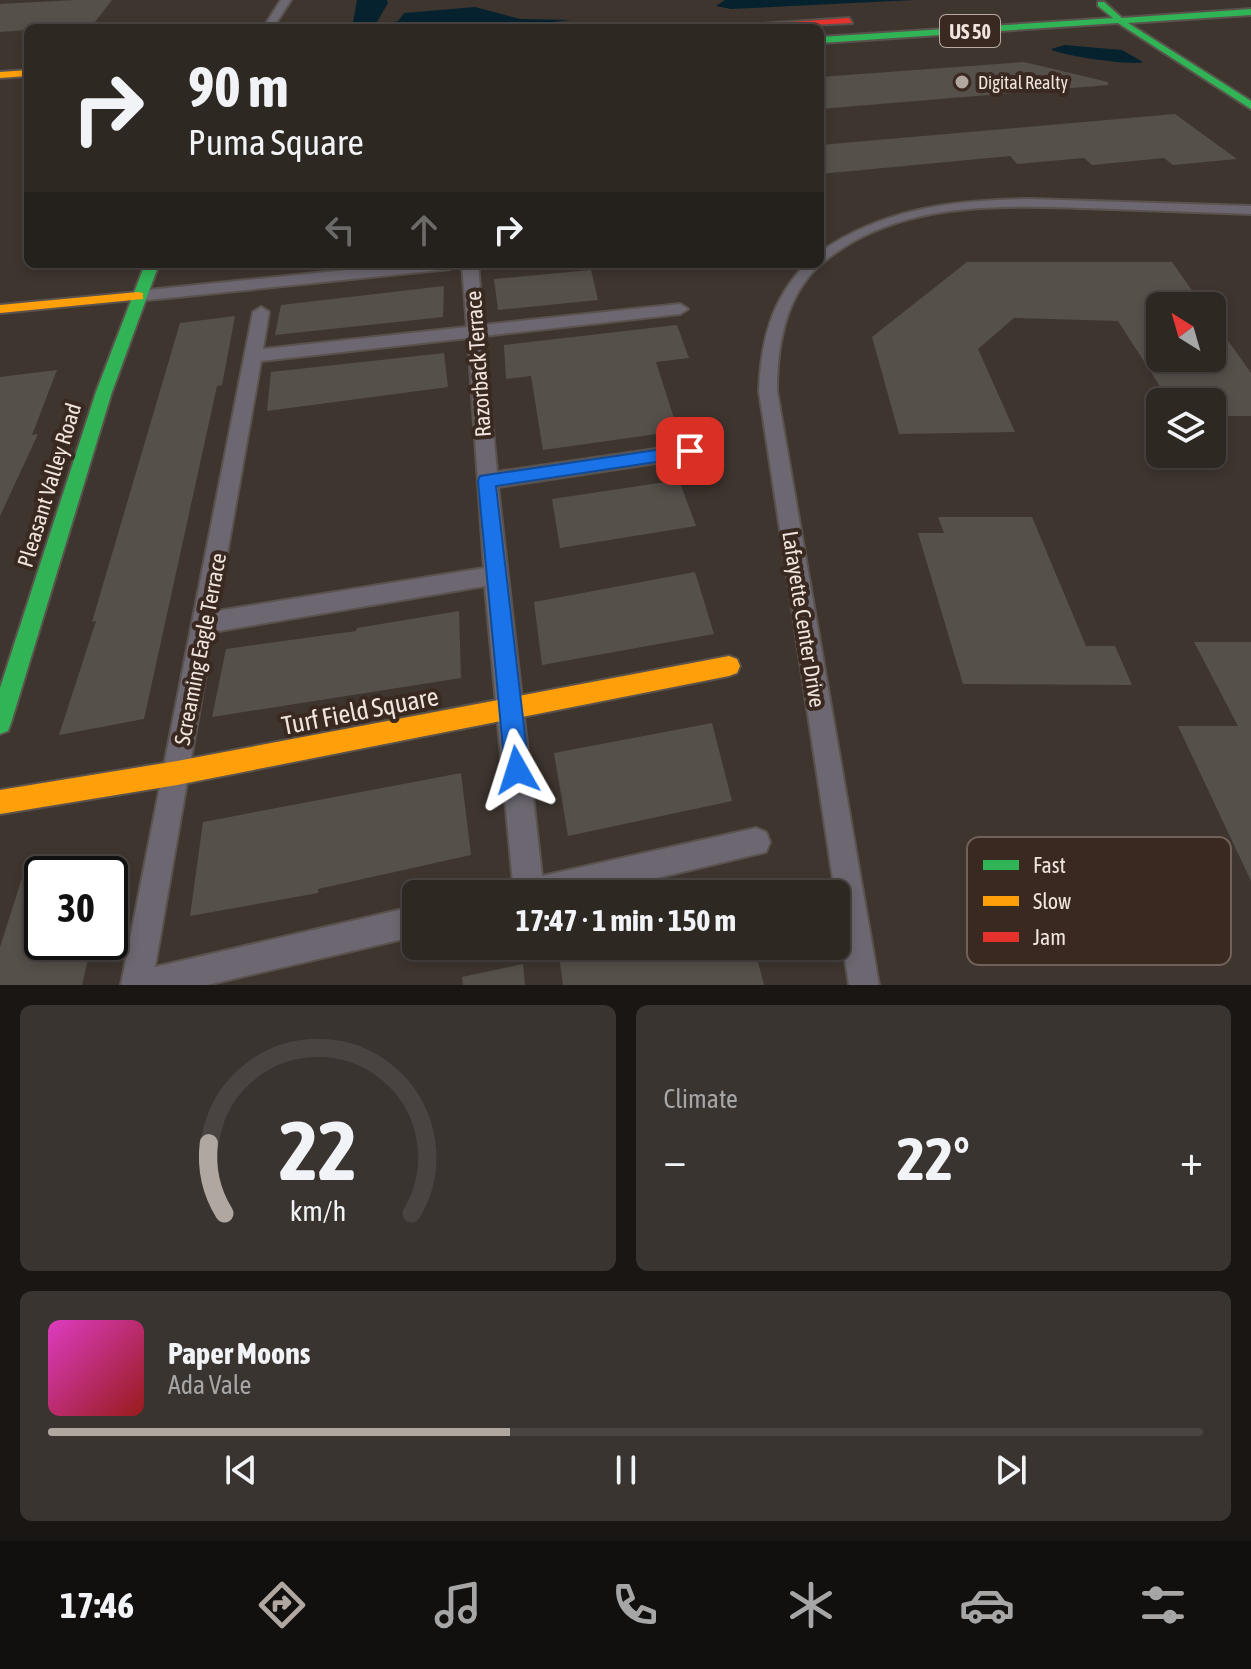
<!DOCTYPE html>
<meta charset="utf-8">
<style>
body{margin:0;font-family:"Asap Condensed",sans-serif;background:#3a3430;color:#f1f3f6;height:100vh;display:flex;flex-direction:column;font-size:30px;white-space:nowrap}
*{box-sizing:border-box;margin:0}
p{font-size:26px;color:#a7a6a6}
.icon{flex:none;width:44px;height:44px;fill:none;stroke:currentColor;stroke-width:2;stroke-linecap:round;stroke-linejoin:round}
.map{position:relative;height:985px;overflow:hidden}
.panel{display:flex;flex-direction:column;gap:20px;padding:20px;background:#191613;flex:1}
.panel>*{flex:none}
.banner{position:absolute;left:24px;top:24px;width:800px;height:244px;border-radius:12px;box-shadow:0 4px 12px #0003,0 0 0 2px #494441;background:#2e2823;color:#f1f3f6;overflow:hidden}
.needle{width:52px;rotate:323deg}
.buttons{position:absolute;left:1146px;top:292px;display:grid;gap:16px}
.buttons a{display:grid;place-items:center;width:80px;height:80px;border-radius:12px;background:#2e2823;box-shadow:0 4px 12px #0003,0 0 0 2px #494441;font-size:40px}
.speed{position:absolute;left:24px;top:856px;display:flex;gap:16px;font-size:40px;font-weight:700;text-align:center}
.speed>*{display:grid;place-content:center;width:104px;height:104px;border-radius:50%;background:#2e2823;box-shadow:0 4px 12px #0003,0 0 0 2px #494441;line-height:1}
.speed .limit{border:4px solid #111;border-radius:12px;background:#fff;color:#111}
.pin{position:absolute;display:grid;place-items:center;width:68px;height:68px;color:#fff;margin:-34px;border-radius:16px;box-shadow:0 4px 12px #0006}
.me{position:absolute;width:88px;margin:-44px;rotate:354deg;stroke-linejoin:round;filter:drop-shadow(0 0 6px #0008)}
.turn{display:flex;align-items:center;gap:28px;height:168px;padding:0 32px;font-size:36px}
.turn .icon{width:104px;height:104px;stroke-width:2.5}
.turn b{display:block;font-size:56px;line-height:68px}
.lanes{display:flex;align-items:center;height:76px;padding:0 32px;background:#0003;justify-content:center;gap:40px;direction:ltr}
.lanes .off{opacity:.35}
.big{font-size:60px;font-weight:700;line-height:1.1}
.panel .tile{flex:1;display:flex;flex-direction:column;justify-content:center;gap:12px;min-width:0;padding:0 28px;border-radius:12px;background:#3a3430}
.panel .dial{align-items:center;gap:0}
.dial svg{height:208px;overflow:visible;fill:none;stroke:#494441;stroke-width:7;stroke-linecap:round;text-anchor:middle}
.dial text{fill:#f1f3f6;stroke:none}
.song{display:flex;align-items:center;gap:24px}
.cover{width:96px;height:96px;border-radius:12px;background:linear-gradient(135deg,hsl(310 70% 55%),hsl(0 70% 35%))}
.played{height:8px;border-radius:4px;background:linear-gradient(90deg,#b1a7a1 40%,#494441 40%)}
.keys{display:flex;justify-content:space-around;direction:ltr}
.heat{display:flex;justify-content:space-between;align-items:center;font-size:44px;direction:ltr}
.panel .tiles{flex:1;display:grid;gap:20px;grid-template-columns:1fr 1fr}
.tile:last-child{grid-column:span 2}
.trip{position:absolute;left:402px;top:880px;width:448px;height:80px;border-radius:12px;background:#2e2823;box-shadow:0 4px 12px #0003,0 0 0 2px #494441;font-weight:700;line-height:80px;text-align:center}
.menu{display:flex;height:128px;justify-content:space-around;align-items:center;background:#12100e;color:#a7a6a6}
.menu .icon{width:56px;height:56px}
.menu .active{color:#b1a7a1}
.menu b{font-size:36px;color:#f1f3f6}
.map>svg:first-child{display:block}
.water{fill:#06222f}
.building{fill:#56504a}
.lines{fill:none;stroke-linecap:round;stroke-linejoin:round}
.street-casing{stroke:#59524d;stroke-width:4}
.fast-casing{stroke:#59524d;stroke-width:4}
.slow-casing{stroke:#59524d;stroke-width:4}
.jam-casing{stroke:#59524d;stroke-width:4}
.street{fill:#6c6770;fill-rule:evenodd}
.fast{fill:#30b455;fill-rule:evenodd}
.slow{fill:#ff9f0a;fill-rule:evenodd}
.jam{fill:#e5322d;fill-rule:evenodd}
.route{fill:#1a73e8;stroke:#114b97;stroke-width:2}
.poi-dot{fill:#b1a7a1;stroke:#3a2920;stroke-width:3}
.labels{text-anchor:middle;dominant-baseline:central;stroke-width:8;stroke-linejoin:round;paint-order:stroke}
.far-poi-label{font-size:18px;fill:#efe4de;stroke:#3a2920;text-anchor:start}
.shield{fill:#3a2920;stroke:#b9aca5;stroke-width:2}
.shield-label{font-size:20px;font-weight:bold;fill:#efe4de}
.street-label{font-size:22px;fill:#efe4de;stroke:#3a2920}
.near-street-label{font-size:26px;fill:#efe4de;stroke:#3a2920}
.key{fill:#3a2920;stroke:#706159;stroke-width:2}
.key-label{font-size:22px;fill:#efe4de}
</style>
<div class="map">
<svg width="1251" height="985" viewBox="0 0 1251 985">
<rect width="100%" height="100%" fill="#3e352f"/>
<g class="water">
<polygon points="357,0 387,0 388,3 377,22 352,28"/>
<polygon points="725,0 914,0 731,9 716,6"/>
<polygon points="475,7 520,19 571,20 497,28 372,28 398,21 404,13"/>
<path d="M1065 45 1122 50 1143 62C1134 66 1060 56 1051 49Z"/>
</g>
<g class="building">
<polygon points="76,0 112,0 91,27 28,28 28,30 0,32 0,4"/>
<polygon points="1024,62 1108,82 1108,85 820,109 820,77"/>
<polygon points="1175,114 1237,159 1173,165 1164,158 1092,165 1084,158 1017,164 1010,156 820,174 820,145"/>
<polygon points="967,262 1172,262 1203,306 1160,306 1160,358 1212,358 1212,318 1251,373 1251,416 1212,416 1212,402 1170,402 1118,321 1014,318 978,349 1015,432 899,434 872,337"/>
<polygon points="591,270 598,300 498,310 494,279"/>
<polygon points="444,286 443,317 275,335 281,305"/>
<polygon points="235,316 222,385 217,386 144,719 59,735 96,621 92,622 180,323"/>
<polygon points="677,325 689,358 656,362 678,431 543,450 531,376 506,379 504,345"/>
<polygon points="444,353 448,387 267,411 271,372"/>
<polygon points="57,370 32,435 38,434 0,516 0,377"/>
<polygon points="679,480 696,526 560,548 552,499"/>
<polygon points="938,517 1032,517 1086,646 1115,646 1132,685 963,684 918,533 944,533"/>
<polygon points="695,572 714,634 542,665 534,602"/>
<polygon points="459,611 461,678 212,717 226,649 356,631 357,628"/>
<polygon points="1194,642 1251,642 1251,881 1178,726 1238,726"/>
<polygon points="712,723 732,801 568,836 554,753"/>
<polygon points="461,773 471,855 318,889 318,893 190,916 203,822"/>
<polygon points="42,872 42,942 92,942 82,985 0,985 0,947 23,875"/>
<polygon points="600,946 754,946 764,985 563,985 559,956"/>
<polygon points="523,964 525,985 463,985 462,977"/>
</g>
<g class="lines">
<g class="street-casing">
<g id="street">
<polygon points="281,0 291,0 273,28 263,28"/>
<path d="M1030 199 1251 206V214C1205 212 1158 211 1112 209 1015 206 900 196 821 264 785 295 777 346 777 391L879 985H849L759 391C761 342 771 300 806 264H820V252C884 208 954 200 1030 199Z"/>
<polygon points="406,264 458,264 450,269 138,301 130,296 138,291"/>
<path d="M462 264H478L483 325 680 304 688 309 680 314 484 336 497 472 690 444 700 451 690 458 498 487 542 876 756 828 766 832 770 842 766 852 590 894H514L485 586 213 632 155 967 416 906V936L207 985H121L253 312 261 307 269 312 263 349 467 327ZM468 338 484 568 217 611 261 361Z"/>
</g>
</g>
<g class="fast-casing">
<g id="fast">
<polygon points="1098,2 1104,2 1122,18 1251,9 1251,15 1128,23 1251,101 1251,109 1118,23 820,43 820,37 1113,18 1098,6"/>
<polygon points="145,264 159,264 112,392 11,723 8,731 0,734 0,688 96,392"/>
</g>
</g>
<g class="slow-casing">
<g id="slow">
<polygon points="28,70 28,76 0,78 0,72"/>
<polygon points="138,292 143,293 143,299 0,313 0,305"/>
<polygon points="729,656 737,659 740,666 737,673 729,676 177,785 0,814 0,790 177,761"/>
</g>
</g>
<g class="jam-casing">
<polygon id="jam" points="849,18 852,23 744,28 748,25"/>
</g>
<use href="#street" class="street"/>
<use href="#fast" class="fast"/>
<use href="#slow" class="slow"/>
<use href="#jam" class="jam"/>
</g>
<polygon class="route" points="690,445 696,446 699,451 696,456 496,486 529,770 525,779 517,782 509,779 505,770 478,481 480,476"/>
<circle class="poi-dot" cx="962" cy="82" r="8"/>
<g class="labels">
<g class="far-poi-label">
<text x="978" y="82">Digital Realty</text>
</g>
<rect class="shield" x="940" y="15" width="60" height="32" rx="6"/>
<g class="shield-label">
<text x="970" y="31">US 50</text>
</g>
<g class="street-label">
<text transform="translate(478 364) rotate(-94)">Razorback Terrace</text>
<text transform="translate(49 485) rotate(-73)">Pleasant Valley Road</text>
<text transform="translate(804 619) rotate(81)">Lafayette Center Drive</text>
<text transform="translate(200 649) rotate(-79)">Screaming Eagle Terrace</text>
</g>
<g class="near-street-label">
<text transform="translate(360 711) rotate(-11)">Turf Field Square</text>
</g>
</g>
<rect x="967" y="837" width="264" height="128" rx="12" class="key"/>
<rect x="983" y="860" width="36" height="10" fill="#30b455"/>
<rect x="983" y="896" width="36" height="10" fill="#ff9f0a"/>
<rect x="983" y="932" width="36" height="10" fill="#e5322d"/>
<g class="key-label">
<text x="1033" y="873">Fast</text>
<text x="1033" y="909">Slow</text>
<text x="1033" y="945">Jam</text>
</g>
</svg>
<div class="buttons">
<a><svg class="needle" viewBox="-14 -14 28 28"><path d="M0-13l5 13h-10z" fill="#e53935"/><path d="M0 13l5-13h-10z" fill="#a7a6a6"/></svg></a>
<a><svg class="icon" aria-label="layers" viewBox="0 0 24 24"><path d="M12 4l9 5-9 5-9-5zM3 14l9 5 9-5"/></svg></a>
</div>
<div class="speed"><div class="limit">30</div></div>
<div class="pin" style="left:690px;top:451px;background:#d93025"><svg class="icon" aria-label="arrive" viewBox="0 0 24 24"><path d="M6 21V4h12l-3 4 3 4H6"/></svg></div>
<svg class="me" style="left:517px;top:770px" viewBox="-20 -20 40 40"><path d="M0-17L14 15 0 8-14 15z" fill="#1a73e8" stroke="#fff" stroke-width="4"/></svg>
<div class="trip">17:47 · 1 min · 150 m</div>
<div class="banner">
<div class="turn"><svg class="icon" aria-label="right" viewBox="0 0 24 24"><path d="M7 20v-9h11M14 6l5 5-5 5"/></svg><div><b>90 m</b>Puma Square</div></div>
<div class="lanes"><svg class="icon off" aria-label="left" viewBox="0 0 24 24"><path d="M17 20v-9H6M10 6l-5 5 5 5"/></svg><svg class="icon off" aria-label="ahead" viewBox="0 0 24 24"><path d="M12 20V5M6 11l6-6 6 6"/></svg><svg class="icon" aria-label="right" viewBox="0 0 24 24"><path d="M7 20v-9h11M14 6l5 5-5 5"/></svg></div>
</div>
</div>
<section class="panel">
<div class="tiles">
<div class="tile dial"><svg viewBox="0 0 100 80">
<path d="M14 69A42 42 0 1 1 86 69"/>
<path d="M14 69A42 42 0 0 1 8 42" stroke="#b1a7a1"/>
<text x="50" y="56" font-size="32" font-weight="700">22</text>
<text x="50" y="72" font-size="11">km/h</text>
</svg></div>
<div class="tile"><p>Climate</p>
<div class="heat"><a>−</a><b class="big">22°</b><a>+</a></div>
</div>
<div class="tile">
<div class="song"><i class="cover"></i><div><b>Paper Moons</b><p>Ada Vale</p></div></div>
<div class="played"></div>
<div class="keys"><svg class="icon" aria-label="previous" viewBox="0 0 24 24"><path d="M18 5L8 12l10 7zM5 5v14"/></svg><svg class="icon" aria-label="pause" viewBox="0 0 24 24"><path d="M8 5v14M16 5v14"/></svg><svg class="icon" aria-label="next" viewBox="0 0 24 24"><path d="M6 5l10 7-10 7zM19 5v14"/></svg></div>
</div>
</div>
</section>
<nav class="menu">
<b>17:46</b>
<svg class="icon active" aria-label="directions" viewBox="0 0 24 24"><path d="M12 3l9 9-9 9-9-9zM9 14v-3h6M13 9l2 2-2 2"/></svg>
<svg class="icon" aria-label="music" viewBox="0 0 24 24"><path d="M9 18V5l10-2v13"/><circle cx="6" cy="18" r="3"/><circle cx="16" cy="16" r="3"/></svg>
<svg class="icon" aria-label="phone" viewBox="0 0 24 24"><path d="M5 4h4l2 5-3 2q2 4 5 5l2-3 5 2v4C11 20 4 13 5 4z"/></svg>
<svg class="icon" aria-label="climate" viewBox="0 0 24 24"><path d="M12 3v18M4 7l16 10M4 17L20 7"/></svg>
<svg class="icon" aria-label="car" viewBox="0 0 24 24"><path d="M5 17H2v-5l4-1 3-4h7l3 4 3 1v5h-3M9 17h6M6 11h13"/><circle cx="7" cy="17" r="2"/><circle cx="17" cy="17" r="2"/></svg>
<svg class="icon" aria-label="filters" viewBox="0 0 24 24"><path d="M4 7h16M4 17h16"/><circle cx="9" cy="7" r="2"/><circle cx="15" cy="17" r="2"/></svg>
</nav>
